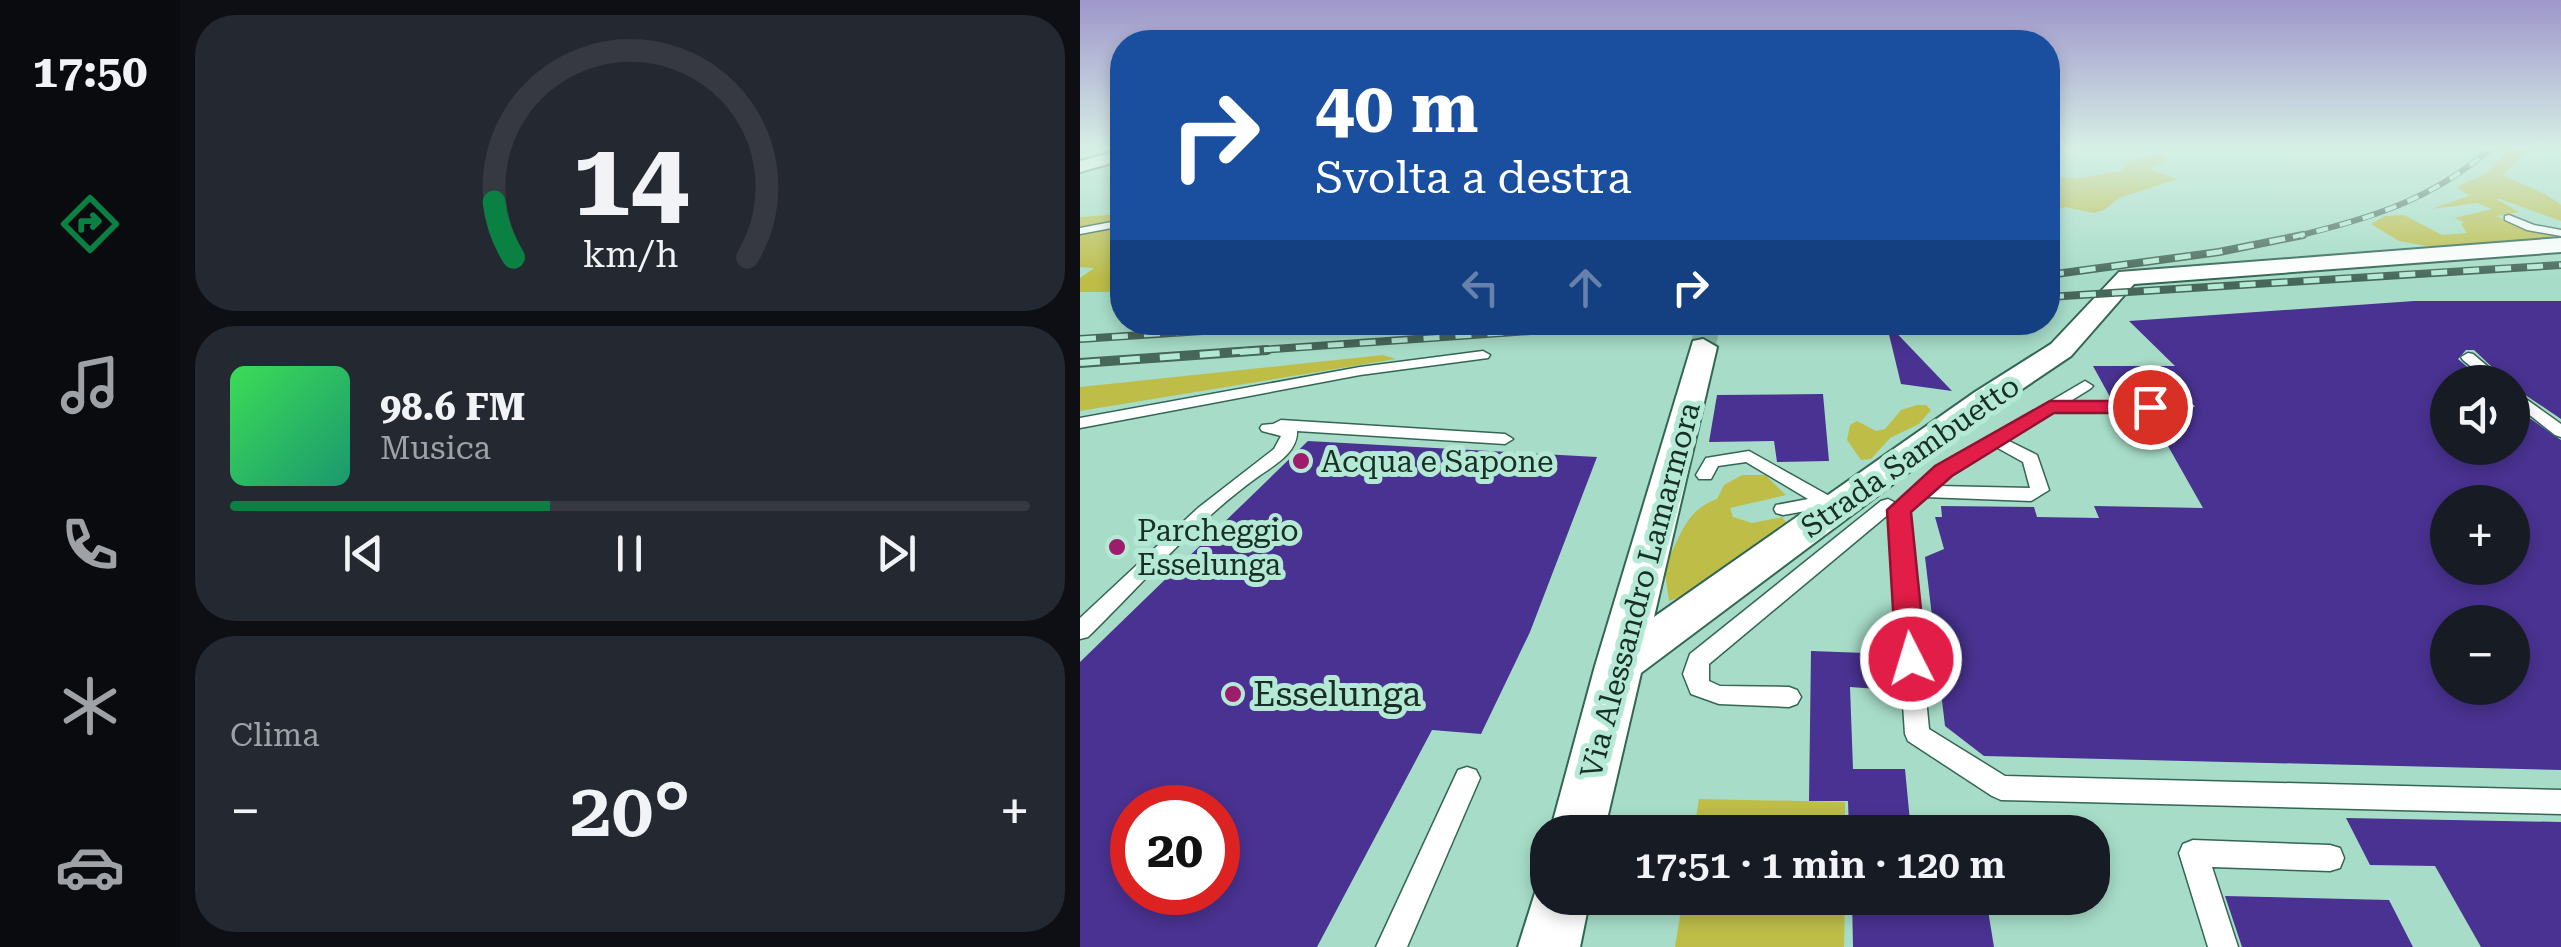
<!DOCTYPE html>
<html lang="it">
<meta charset="utf-8">
<style>
body{margin:0;font-family:"Roboto Serif",serif;background:#242831;color:#f1f3f6;height:100vh;display:flex;flex-direction:column;font-size:38px;white-space:nowrap}
*{box-sizing:border-box;margin:0}
p{font-size:32px;color:#9ea1a6}
.icon{flex:none;width:55px;height:55px;fill:none;stroke:currentColor;stroke-width:2;stroke-linecap:round;stroke-linejoin:round}
.map{position:relative;flex:1;overflow:hidden}
.side{display:flex;flex-direction:column;gap:15px;padding:15px;background:#0d0f14;width:900px}
.side>*{flex:none}
.hud{position:absolute;left:30px;top:30px;width:950px;height:305px;border-radius:40px;box-shadow:0 5px 15px #0003;background:#1a4fa0;color:#fff;overflow:hidden}
.tools{position:absolute;left:1350px;top:365px;display:grid;gap:20px}
.tools a{display:grid;place-items:center;width:100px;height:100px;border-radius:50%;background:#171b24;box-shadow:0 5px 15px #0003;font-size:50px}
.speed{position:absolute;left:30px;top:785px;display:flex;gap:20px;font-size:50px;font-weight:700;text-align:center}
.speed>*{display:grid;place-content:center;width:130px;height:130px;border-radius:50%;background:#171b24;box-shadow:0 5px 15px #0003;line-height:1}
.speed .limit{border:15px solid #d22;background:#fff;color:#111}
.pin{position:absolute;display:grid;place-items:center;width:85px;height:85px;color:#fff;margin:-42px;border:5px solid #fff;border-radius:50%;box-shadow:0 2px 10px #0007}
.me{position:absolute;width:110px;margin:-55px;rotate:355deg;stroke-linejoin:round;filter:drop-shadow(0 0 8px #0008)}
.turn{display:flex;align-items:center;gap:35px;height:210px;padding:0 40px;font-size:45px}
.turn .icon{width:130px;height:130px;stroke-width:2.5}
.turn b{display:block;font-size:70px;line-height:85px}
.lanes{display:flex;align-items:center;height:95px;padding:0 40px;background:#0003;justify-content:center;gap:50px;direction:ltr}
.lanes .off{opacity:.35}
.big{font-size:75px;font-weight:600;line-height:1.1}
.side .card{flex:1;display:flex;flex-direction:column;justify-content:center;gap:15px;min-width:0;padding:0 35px;border-radius:40px;background:#242831}
.side .dial{align-items:center;gap:0}
.dial svg{height:260px;overflow:visible;fill:none;stroke:#363941;stroke-width:7;stroke-linecap:round;text-anchor:middle}
.dial text{fill:#f1f3f6;stroke:none}
.song{display:flex;align-items:center;gap:30px}
.cover{width:120px;height:120px;border-radius:15px;background:linear-gradient(135deg,hsl(130 70% 55%),hsl(160 70% 35%))}
.played{height:10px;border-radius:5px;background:linear-gradient(90deg,#0b8043 40%,#363941 40%)}
.keys{display:flex;justify-content:space-around;direction:ltr}
.heat{display:flex;justify-content:space-between;align-items:center;font-size:55px;direction:ltr}
.trip{position:absolute;left:450px;top:815px;width:580px;height:100px;border-radius:40px;background:#171b24;box-shadow:0 5px 15px #0003;font-weight:600;line-height:100px;text-align:center}
main{display:flex;flex:1;min-height:0}
.tab-bar{display:flex;flex-direction:column;width:180px;justify-content:space-around;align-items:center;background:#090b0e;color:#9ea1a6}
.tab-bar .icon{width:70px;height:70px}
.tab-bar .active{color:#0b8043}
.tab-bar b{font-size:45px;color:#f1f3f6}
.map>svg:first-child{display:block}
.green{fill:#bebd48}
.building{fill:#493291;fill-rule:evenodd}
.lines{fill:none;stroke-linecap:round;stroke-linejoin:round}
.minor-tunnel{stroke:#8bbaa8;stroke-width:25;stroke-dasharray:25 12;stroke-linecap:butt}
.service-casing{stroke:#365;stroke-width:3}
.minor-casing{stroke:#365;stroke-width:4}
.service{fill:#fff;fill-rule:evenodd}
.minor{fill:#fff;fill-rule:evenodd}
.rail-far2-casing{stroke:#48675b;stroke-width:6}
.rail-far1-casing{stroke:#48675b;stroke-width:8}
.rail-casing{stroke:#48675b;stroke-width:10}
.rail-far2{stroke:#b4ead5;stroke-width:4;stroke-dasharray:12;stroke-linecap:butt}
.rail-far1{stroke:#b4ead5;stroke-width:5;stroke-dasharray:16;stroke-linecap:butt}
.rail{stroke:#b4ead5;stroke-width:6;stroke-dasharray:20;stroke-linecap:butt}
.route{fill:#e11d48;stroke:#92132f;stroke-width:2.5}
.poi-dot{fill:#9f1b6c;stroke:#b4ead5;stroke-width:4}
.labels{text-anchor:middle;dominant-baseline:central;stroke-width:10;stroke-linejoin:round;paint-order:stroke}
.street-label{font-size:30px;fill:#192e26;stroke:#b4ead5}
.poi-label{font-size:30px;fill:#192e26;stroke:#b4ead5;text-anchor:start}
.near-poi-label{font-size:35px;fill:#192e26;stroke:#b4ead5;text-anchor:start}
</style>
<main>
<nav class="tab-bar">
<b>17:50</b>
<svg class="icon active" aria-label="directions" viewBox="0 0 24 24"><path d="M12 3l9 9-9 9-9-9zM9 14v-3h6M13 9l2 2-2 2"/></svg>
<svg class="icon" aria-label="music" viewBox="0 0 24 24"><path d="M9 18V5l10-2v13"/><circle cx="6" cy="18" r="3"/><circle cx="16" cy="16" r="3"/></svg>
<svg class="icon" aria-label="phone" viewBox="0 0 24 24"><path d="M5 4h4l2 5-3 2q2 4 5 5l2-3 5 2v4C11 20 4 13 5 4z"/></svg>
<svg class="icon" aria-label="climate" viewBox="0 0 24 24"><path d="M12 3v18M4 7l16 10M4 17L20 7"/></svg>
<svg class="icon" aria-label="car" viewBox="0 0 24 24"><path d="M5 17H2v-5l4-1 3-4h7l3 4 3 1v5h-3M9 17h6M6 11h13"/><circle cx="7" cy="17" r="2"/><circle cx="17" cy="17" r="2"/></svg>
</nav>
<section class="side">
<div class="card dial"><svg viewBox="0 0 100 80">
<path d="M14 69A42 42 0 1 1 86 69"/>
<path d="M14 69A42 42 0 0 1 8 52" stroke="#0b8043"/>
<text x="50" y="56" font-size="32" font-weight="700">14</text>
<text x="50" y="72" font-size="11">km/h</text>
</svg></div>
<div class="card">
<div class="song"><i class="cover"></i><div><b>98.6 FM</b><p>Musica</p></div></div>
<div class="played"></div>
<div class="keys"><svg class="icon" aria-label="previous" viewBox="0 0 24 24"><path d="M18 5L8 12l10 7zM5 5v14"/></svg><svg class="icon" aria-label="pause" viewBox="0 0 24 24"><path d="M8 5v14M16 5v14"/></svg><svg class="icon" aria-label="next" viewBox="0 0 24 24"><path d="M6 5l10 7-10 7zM19 5v14"/></svg></div>
</div>
<div class="card"><p>Clima</p>
<div class="heat"><a>−</a><b class="big">20°</b><a>+</a></div>
</div>
</section>
<div class="map">
<svg width="1481" height="947" viewBox="0 0 1481 947">
<rect width="100%" height="100%" fill="#a7ddc8"/>
<g class="green">
<path d="M1431 148H1450L1423 175C1439 183 1469 194 1481 205V221L1420 199H1416L1439 212 1416 216 1481 239 1358 248 1319 241 1291 224 1305 216 1324 215 1362 235 1387 233 1381 224 1384 222 1374 218 1412 209 1397 203 1351 209 1389 196 1377 187 1405 174Z"/>
<polygon points="1079,153 1089,159 1069,169 1097,179 1039,198 1024,210 1014,213 985,207 968,214 975,198 968,195 968,189 973,187 968,185 968,177 1000,178 1041,171 1048,162"/>
<polygon points="42,214 39,233 42,234 42,292 0,292 0,278 14,268 0,267 0,217"/>
<polygon points="303,355 316,359 0,411 0,387"/>
<polygon points="837,405 846,405 851,410 839,424 810,438 791,459 781,460 767,440 770,425 777,421 796,431 805,429 821,410"/>
<path d="M662 475H685L706 495 650 508 653 517 672 523 702 517 709 526 636 572 617 591 589 601 584 566C601 539 603 511 637 499L644 485Z"/>
<polygon points="619,799 765,802 765,832 614,832"/>
<polygon points="603,898 765,898 764,947 595,947"/>
</g>
<g class="building">
<path d="M1334 301H1481V419L1432 386 1394 350H1386L1378 359 1405 382H1368V448H1432V406L1481 440V770L904 756 865 726 845 557 864 549 855 517H862L861 506 954 507 957 517 1019 518 1014 506 1123 508 1071 416H1103L1115 406 1103 398 1030 397 1013 366H1095L1049 321ZM1368 502H1432V568H1368ZM1368 622H1432V688H1368Z"/>
<polygon points="806,322 872,391 821,384"/>
<polygon points="743,394 749,461 697,462 694,441 629,442 637,395"/>
<path d="M228 441 517 457 450 632 401 734 352 730 237 947H0V662ZM52 808H138V892H52Z"/>
<polygon points="731,651 813,654 812,690 770,687 773,769 825,769 831,832 769,832 768,801 729,801"/>
<polygon points="1266,818 1481,822 1481,947 1401,947 1355,866 1290,865"/>
<polygon points="1145,896 1309,900 1333,947 1162,947"/>
<polygon points="772,898 906,898 914,947 773,947"/>
</g>
<g class="lines">
<polyline class="minor-tunnel" points="623,347 628,322"/>
<g class="service-casing">
<g id="service">
<polygon points="1429,215 1454,225 1481,230 1481,236 1447,230 1425,220 1425,216"/>
<polygon points="42,220 42,226 0,234 0,228"/>
<polygon points="403,351 410,355 408,358 280,375 0,428 0,418 280,367"/>
<polygon points="1388,353 1393,354 1426,382 1410,382 1383,360 1381,357"/>
<path d="M1005 381 1013 386 1010 389 989 402H1103L1111 407 1103 412H973L927 440 957 455 969 490 951 501 845 497 828 512 849 729 925 776 1481 790V814L921 800 912 796 828 741 825 734 810 513 629 664V681L640 686 709 687 717 690 721 697 717 704 709 707 639 704 611 694 603 674 610 654 801 501 808 499 816 503 858 467ZM916 447 943 462 950 488 857 486 870 475Z"/>
<polygon points="1432,389 1481,424 1481,437 1475,435 1432,401"/>
<path d="M201 420 425 434 433 439 425 444 217 431C218 452 195 465 179 476 116 521 63 583 8 637L0 639V618L118 508 194 449 201 436 182 431 180 428 182 425 193 424Z"/>
<polygon points="669,451 753,498 765,508 756,514 743,508 703,515 696,513 694,509 696,505 728,499 666,462 638,466 631,479 619,479 616,475 626,458"/>
<polygon points="387,767 396,770 400,778 327,947 296,947 378,770"/>
<polygon points="1113,840 1250,845 1260,848 1264,858 1260,868 1250,871 1132,867 1158,947 1128,947 1099,853 1103,844"/>
</g>
</g>
<g class="minor-casing">
<g id="minor">
<polygon points="42,150 42,160 0,172 0,161"/>
<polygon points="1481,238 1481,252 1054,284 991,356 917,406 561,673 524,832 470,832 515,666 613,341 623,339 637,347 574,617 895,392 971,344 1039,272"/>
<polygon points="468,874 468,898 510,898 500,947 438,947 460,877"/>
</g>
</g>
<use href="#service" class="service"/>
<use href="#minor" class="minor"/>
<g class="rail-far2-casing">
<path id="rail-far2" d="M1213 237C1292 218 1349 201 1412 148"/>
</g>
<g class="rail-far1-casing">
<g id="rail-far1">
<polyline points="968,275 1139,252 1223,235"/>
<polyline points="968,297 1481,265"/>
<polyline points="0,339 263,322"/>
<polyline points="152,352 579,322"/>
</g>
</g>
<g class="rail-casing">
<polyline id="rail" points="0,363 187,350"/>
</g>
<use href="#rail-far2" class="rail-far2"/>
<use href="#rail-far1" class="rail-far1"/>
<use href="#rail" class="rail"/>
</g>
<linearGradient id="sky" x2="0" y2="1"><stop stop-color="#9f96cb"/><stop offset="0.53" stop-color="#d7f0e6"/><stop offset="1" stop-color="#d7f0e6" stop-opacity="0"/></linearGradient>
<rect width="1481" height="280" fill="url(#sky)"/>
<polygon class="route" points="970,401 1070,401 1080,407 1070,413 974,413 872,476 831,512 846,659 841,667 831,671 820,667 816,659 807,510 855,466"/>
<g class="poi-dot">
<circle cx="221" cy="461" r="10"/>
<circle cx="37" cy="547" r="10"/>
<circle cx="153" cy="694" r="10"/>
</g>
<g class="labels">
<g class="street-label">
<text transform="translate(830 456) rotate(-35)">Strada Sambuetto</text>
<text transform="translate(560 590) rotate(-75)">Via Alessandro Lamarmora</text>
</g>
<g class="poi-label">
<text x="241" y="461">Acqua e Sapone</text>
<text x="57" y="530">Parcheggio<tspan x="57" dy="34">Esselunga</tspan></text>
</g>
<g class="near-poi-label">
<text x="173" y="694">Esselunga</text>
</g>
</g>
</svg>
<div class="tools">
<a><svg class="icon" aria-label="sound" viewBox="0 0 24 24"><path d="M4 9h4l5-4v14l-5-4H4zM17 9q2 3 0 6"/></svg></a>
<a>+</a>
<a>−</a>
</div>
<div class="speed"><div class="limit">20</div></div>
<div class="pin" style="left:1070px;top:407px;background:#d93025"><svg class="icon" aria-label="arrive" viewBox="0 0 24 24"><path d="M6 21V4h12l-3 4 3 4H6"/></svg></div>
<svg class="me" style="left:831px;top:659px" viewBox="-20 -20 40 40"><circle r="17" fill="#e11d48" stroke="#fff" stroke-width="3"/><path d="M0-11L8 9 0 5-8 9z" fill="#fff"/></svg>
<div class="trip">17:51 · 1 min · 120 m</div>
<div class="hud">
<div class="turn"><svg class="icon" aria-label="right" viewBox="0 0 24 24"><path d="M7 20v-9h11M14 6l5 5-5 5"/></svg><div><b>40 m</b>Svolta a destra</div></div>
<div class="lanes"><svg class="icon off" aria-label="left" viewBox="0 0 24 24"><path d="M17 20v-9H6M10 6l-5 5 5 5"/></svg><svg class="icon off" aria-label="ahead" viewBox="0 0 24 24"><path d="M12 20V5M6 11l6-6 6 6"/></svg><svg class="icon" aria-label="right" viewBox="0 0 24 24"><path d="M7 20v-9h11M14 6l5 5-5 5"/></svg></div>
</div>
</div>
</main>
